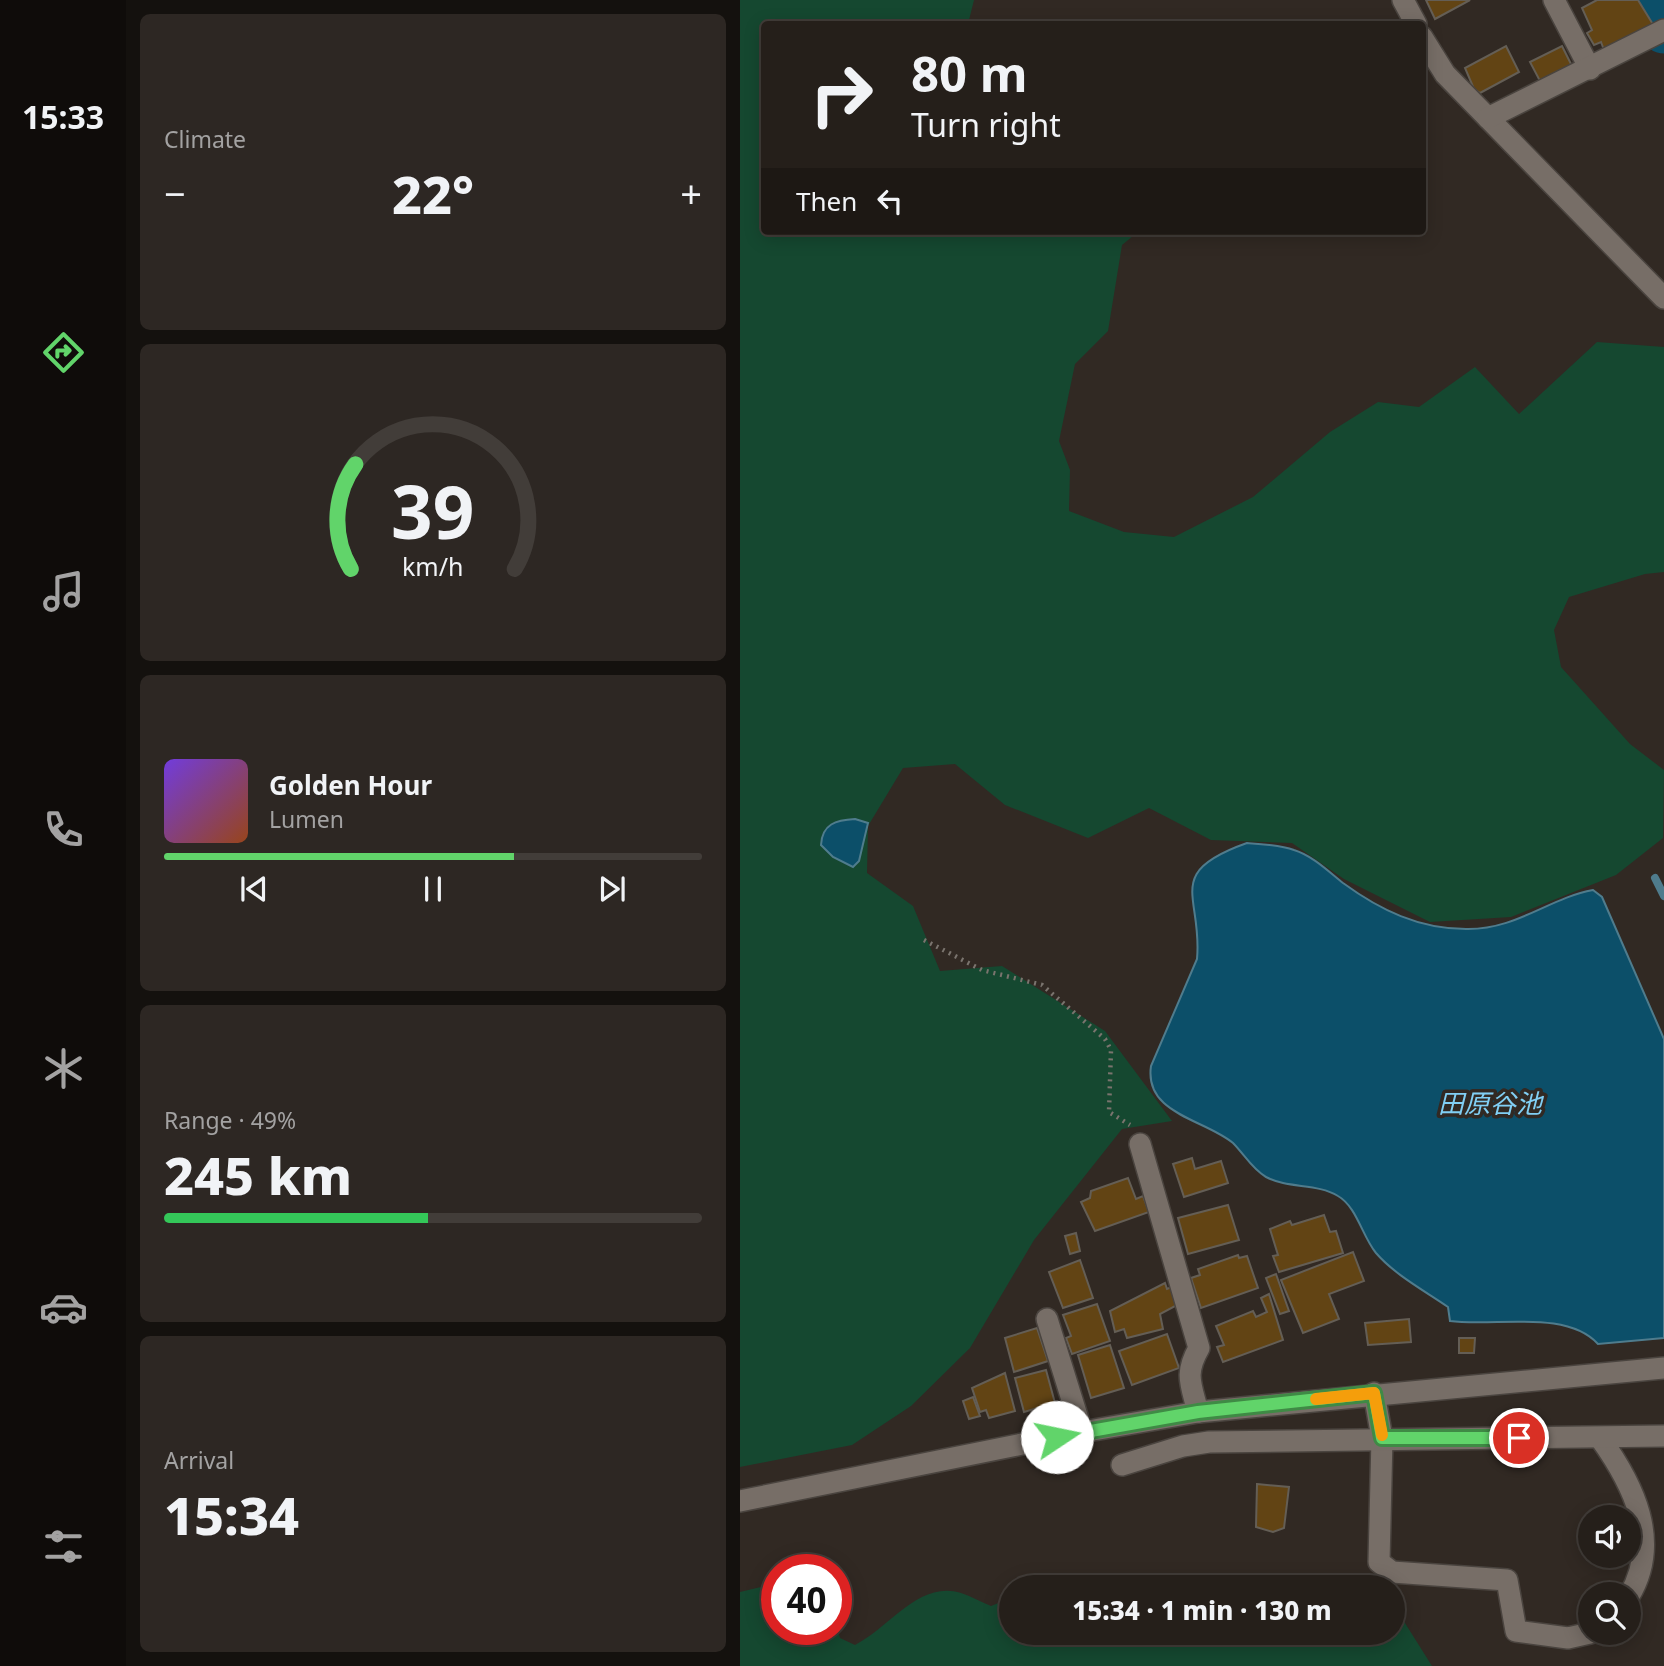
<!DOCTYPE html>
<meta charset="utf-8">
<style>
body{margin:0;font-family:"Noto Sans","Noto Sans JP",sans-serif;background:#2d2723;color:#f1f3f6;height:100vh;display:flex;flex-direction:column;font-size:26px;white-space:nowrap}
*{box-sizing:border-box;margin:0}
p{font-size:23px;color:#a3a2a2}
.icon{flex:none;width:38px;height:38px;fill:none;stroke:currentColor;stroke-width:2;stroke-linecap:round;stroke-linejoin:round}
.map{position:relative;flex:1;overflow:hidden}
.panel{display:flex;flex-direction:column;gap:14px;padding:14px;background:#14110e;width:614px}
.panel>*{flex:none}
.banner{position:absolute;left:21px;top:21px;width:665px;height:214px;border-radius:7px;box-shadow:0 4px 18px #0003,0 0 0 2px #423d39;background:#251f1a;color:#f1f3f6;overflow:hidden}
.fabs{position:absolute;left:838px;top:1505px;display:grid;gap:14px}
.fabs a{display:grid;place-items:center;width:63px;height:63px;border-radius:50%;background:#251f1a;box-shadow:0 4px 18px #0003,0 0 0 2px #423d39;font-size:35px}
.speed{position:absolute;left:21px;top:1554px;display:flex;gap:14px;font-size:35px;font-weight:700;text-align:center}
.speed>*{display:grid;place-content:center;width:91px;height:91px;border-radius:50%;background:#251f1a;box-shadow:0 4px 18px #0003,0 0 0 2px #423d39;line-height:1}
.speed .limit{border:10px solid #d22;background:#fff;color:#111}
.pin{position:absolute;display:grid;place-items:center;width:60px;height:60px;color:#fff;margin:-30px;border:4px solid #fff;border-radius:50%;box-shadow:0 2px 7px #0007}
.me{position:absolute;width:77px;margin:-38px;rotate:79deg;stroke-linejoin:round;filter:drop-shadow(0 0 5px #0008)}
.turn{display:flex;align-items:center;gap:24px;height:147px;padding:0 35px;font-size:32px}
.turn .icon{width:91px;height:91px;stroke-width:2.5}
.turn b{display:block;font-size:49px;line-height:60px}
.then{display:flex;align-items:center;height:66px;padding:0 35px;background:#0003;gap:14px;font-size:26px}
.big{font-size:52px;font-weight:800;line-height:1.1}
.panel .tile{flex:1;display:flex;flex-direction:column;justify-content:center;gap:10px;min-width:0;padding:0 24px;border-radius:10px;background:#2d2723}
.panel .dial{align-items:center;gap:0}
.dial svg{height:182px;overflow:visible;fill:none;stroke:#423d39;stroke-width:7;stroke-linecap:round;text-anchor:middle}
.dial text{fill:#f1f3f6;stroke:none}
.song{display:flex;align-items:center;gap:21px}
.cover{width:84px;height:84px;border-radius:10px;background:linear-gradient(135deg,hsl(260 70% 55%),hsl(20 70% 35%))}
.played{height:7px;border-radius:4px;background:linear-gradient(90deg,#61d46a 65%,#423d39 65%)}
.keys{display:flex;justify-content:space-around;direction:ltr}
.heat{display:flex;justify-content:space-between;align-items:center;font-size:38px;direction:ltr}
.charge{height:10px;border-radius:5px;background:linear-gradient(90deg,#34c759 49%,#423d39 0)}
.trip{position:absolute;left:259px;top:1575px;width:406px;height:70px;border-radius:35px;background:#251f1a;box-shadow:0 4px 18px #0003,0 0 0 2px #423d39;font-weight:800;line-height:70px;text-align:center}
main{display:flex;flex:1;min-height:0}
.menu{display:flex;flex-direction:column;width:126px;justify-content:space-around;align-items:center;background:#0f0c0a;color:#a3a2a2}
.menu .icon{width:49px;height:49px}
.menu .on{color:#61d46a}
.menu b{font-size:32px;color:#f1f3f6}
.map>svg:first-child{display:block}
.green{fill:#154830}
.water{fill:#0c4f69;stroke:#4f7c8d;stroke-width:2}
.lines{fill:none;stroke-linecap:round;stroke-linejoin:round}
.stream{stroke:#4f7c8d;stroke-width:8}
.river{stroke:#0c4f69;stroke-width:47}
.building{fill:#624414;stroke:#645e55;stroke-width:2}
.minor-casing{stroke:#4a443f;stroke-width:24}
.path{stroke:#7a746e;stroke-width:4.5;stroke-dasharray:2 5;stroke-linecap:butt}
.minor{stroke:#776e67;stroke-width:21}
.route-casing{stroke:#3f8a45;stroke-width:18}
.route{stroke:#61d46a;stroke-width:12}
.slow{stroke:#f59e0b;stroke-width:12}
.labels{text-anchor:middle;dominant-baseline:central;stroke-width:7;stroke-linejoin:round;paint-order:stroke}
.water-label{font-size:26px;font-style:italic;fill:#81cff4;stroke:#312923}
</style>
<main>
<nav class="menu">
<b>15:33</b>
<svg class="icon on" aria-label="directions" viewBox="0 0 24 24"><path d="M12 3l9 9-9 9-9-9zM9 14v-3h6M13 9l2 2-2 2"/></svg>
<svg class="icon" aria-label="music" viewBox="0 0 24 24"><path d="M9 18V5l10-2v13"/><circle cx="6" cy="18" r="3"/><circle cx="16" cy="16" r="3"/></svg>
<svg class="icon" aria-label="phone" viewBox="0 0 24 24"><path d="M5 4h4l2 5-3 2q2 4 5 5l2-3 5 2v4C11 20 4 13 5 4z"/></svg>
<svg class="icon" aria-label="climate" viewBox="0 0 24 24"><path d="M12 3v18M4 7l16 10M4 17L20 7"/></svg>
<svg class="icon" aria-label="car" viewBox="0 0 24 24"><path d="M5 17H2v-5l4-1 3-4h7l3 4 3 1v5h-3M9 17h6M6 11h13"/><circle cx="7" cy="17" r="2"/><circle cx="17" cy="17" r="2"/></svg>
<svg class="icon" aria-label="filters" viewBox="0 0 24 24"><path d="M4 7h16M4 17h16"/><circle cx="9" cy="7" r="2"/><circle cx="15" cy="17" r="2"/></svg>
</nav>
<section class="panel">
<div class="tile"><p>Climate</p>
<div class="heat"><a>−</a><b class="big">22°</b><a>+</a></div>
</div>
<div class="tile dial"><svg viewBox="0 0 100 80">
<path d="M14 69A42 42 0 1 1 86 69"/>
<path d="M14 69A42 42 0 0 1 16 23" stroke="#61d46a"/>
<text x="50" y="56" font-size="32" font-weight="700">39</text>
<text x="50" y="72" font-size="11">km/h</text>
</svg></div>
<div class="tile">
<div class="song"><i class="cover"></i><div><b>Golden Hour</b><p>Lumen</p></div></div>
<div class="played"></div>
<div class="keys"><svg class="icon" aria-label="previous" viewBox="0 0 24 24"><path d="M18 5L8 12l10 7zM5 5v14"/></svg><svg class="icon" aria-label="pause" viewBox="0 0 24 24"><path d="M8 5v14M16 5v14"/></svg><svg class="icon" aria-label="next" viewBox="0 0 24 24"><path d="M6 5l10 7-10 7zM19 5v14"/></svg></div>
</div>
<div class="tile"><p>Range · 49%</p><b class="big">245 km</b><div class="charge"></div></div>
<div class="tile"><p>Arrival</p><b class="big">15:34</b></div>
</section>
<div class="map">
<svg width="924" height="1666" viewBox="0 0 924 1666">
<rect width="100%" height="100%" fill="#312923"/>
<g class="green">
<polygon points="0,0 234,0 228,24 24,24 24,231 399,231 382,245 368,331 335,364 319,441 330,470 329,511 384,532 434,537 513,497 590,432 638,402 679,407 735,367 779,414 857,342 924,347 924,572 905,574 829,597 814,630 821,667 890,744 924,770 923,838 876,875 771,917 690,922 604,879 552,843 471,840 409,808 348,838 265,805 215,764 163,768 128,826 127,873 173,906 200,971 262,966 365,1031 432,1121 382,1129 294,1240 230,1348 171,1406 112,1445 0,1467"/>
<polygon points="349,1575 396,1577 414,1587 297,1587"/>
<path d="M37 1583V1629H96V1624L100 1638 115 1645C149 1628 179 1580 221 1593 231 1596 241 1602 251 1606L271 1598V1633H653V1604L692 1666H0V1592Z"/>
</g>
<g class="water">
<path d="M115 819 128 823 119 861 113 867 93 857 81 845C82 824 96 820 115 819Z"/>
<path d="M507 843C522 844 540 845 554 850 573 856 588 871 603 883 640 910 679 929 726 929 776 930 809 898 853 890L862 897 924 1039V1338L858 1344C826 1309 755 1327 710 1321L708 1307C685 1291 655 1275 636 1253 622 1236 617 1207 598 1196 577 1183 548 1189 526 1177 512 1169 504 1154 493 1143 464 1119 404 1114 411 1066L457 959C463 896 422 873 507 843Z"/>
</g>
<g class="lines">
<polyline class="stream" points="915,878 924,896"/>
<polyline class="river" points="908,0 924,30"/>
</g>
<g class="building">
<polygon points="686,0 730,0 695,19"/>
<polygon points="857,0 898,0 914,26 864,50 861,42 854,45 847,33 852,30 842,8"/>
<polygon points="766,46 779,72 740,93 734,89 725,68"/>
<polygon points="822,46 832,66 800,81 790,62"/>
<polygon points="452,1158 455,1169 481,1161 488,1183 444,1197 433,1164"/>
<polygon points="388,1178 396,1199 403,1196 409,1212 355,1231 341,1202 350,1198 351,1191"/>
<polygon points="488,1205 499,1240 448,1254 438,1218"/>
<polygon points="584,1215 590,1232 596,1231 603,1253 539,1272 533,1256 538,1255 530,1229 550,1221 552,1225"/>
<polygon points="336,1233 340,1251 330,1254 325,1236"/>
<polygon points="613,1252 624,1281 589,1294 599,1319 563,1333 541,1280"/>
<polygon points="498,1255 499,1258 507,1256 518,1288 461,1308 451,1278 460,1275 458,1269"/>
<polygon points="340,1260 353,1298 323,1308 309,1272"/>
<polygon points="536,1274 549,1311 540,1314 526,1278"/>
<polygon points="425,1283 427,1289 434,1286 439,1304 420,1314 423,1329 387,1338 384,1329 375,1332 370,1311"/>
<polygon points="529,1294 543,1340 483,1362 477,1347 484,1345 476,1326 513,1311 516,1317 527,1312 521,1298"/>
<polygon points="357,1304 370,1341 332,1354 326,1338 331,1336 323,1315"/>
<polygon points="669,1319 671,1342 628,1345 625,1323"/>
<polygon points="297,1328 308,1361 274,1372 265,1338"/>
<polygon points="427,1334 439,1368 392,1385 379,1351"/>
<polygon points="719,1338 735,1338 734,1353 719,1353"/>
<polygon points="370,1345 384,1388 351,1398 338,1355"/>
<polygon points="306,1370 315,1403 284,1412 275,1378"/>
<polygon points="265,1373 275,1411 249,1418 246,1410 240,1412 232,1388"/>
<polygon points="233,1397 240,1416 229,1419 223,1401"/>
<polygon points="517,1484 549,1487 544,1528 533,1532 516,1527"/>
</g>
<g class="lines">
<g class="minor-casing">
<g id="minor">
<polyline points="663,0 676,24"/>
<polyline points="814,0 850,69"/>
<polyline points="682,37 705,74 924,298"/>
<polyline points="748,118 924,30"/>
<path d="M400 1144 459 1348C444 1374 451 1384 458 1412"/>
<polyline points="307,1319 342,1432"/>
<polyline points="634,1393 642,1438 639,1562 652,1572 767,1580 776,1631 828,1638 850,1633"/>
<path d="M860 1438C893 1484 922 1541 889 1596"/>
<polyline points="382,1465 443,1446 469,1442 924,1436"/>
<polyline points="0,1501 342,1432 458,1412 924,1368"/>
</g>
</g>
<polyline class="path" points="184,940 242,970 302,985 365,1039 371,1050 369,1112 390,1125"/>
<use href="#minor" class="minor"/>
</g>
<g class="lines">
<g class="route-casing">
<polyline id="route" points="317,1437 458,1412 634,1393 642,1438 779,1438"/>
</g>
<use href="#route" class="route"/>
<polyline class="slow" points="576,1399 634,1393 642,1435"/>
</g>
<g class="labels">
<g class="water-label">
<text x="750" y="1103">田原谷池</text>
</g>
</g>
</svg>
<div class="fabs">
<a><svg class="icon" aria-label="sound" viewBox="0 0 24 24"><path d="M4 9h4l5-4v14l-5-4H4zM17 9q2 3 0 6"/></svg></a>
<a><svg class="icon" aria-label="search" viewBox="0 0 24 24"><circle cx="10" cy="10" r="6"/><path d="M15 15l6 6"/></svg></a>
</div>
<div class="speed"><div class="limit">40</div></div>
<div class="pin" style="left:779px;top:1438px;background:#d93025"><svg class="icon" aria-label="arrive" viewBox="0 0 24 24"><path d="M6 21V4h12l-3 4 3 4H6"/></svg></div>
<svg class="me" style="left:317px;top:1437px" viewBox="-20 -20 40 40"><circle r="19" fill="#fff"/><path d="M0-13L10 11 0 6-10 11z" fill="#61d46a"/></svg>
<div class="trip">15:34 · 1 min · 130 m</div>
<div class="banner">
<div class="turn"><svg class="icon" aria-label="right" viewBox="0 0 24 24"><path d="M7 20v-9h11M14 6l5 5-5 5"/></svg><div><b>80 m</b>Turn right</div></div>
<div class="then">Then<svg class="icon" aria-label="left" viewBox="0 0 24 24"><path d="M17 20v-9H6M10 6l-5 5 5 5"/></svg></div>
</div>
</div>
</main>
